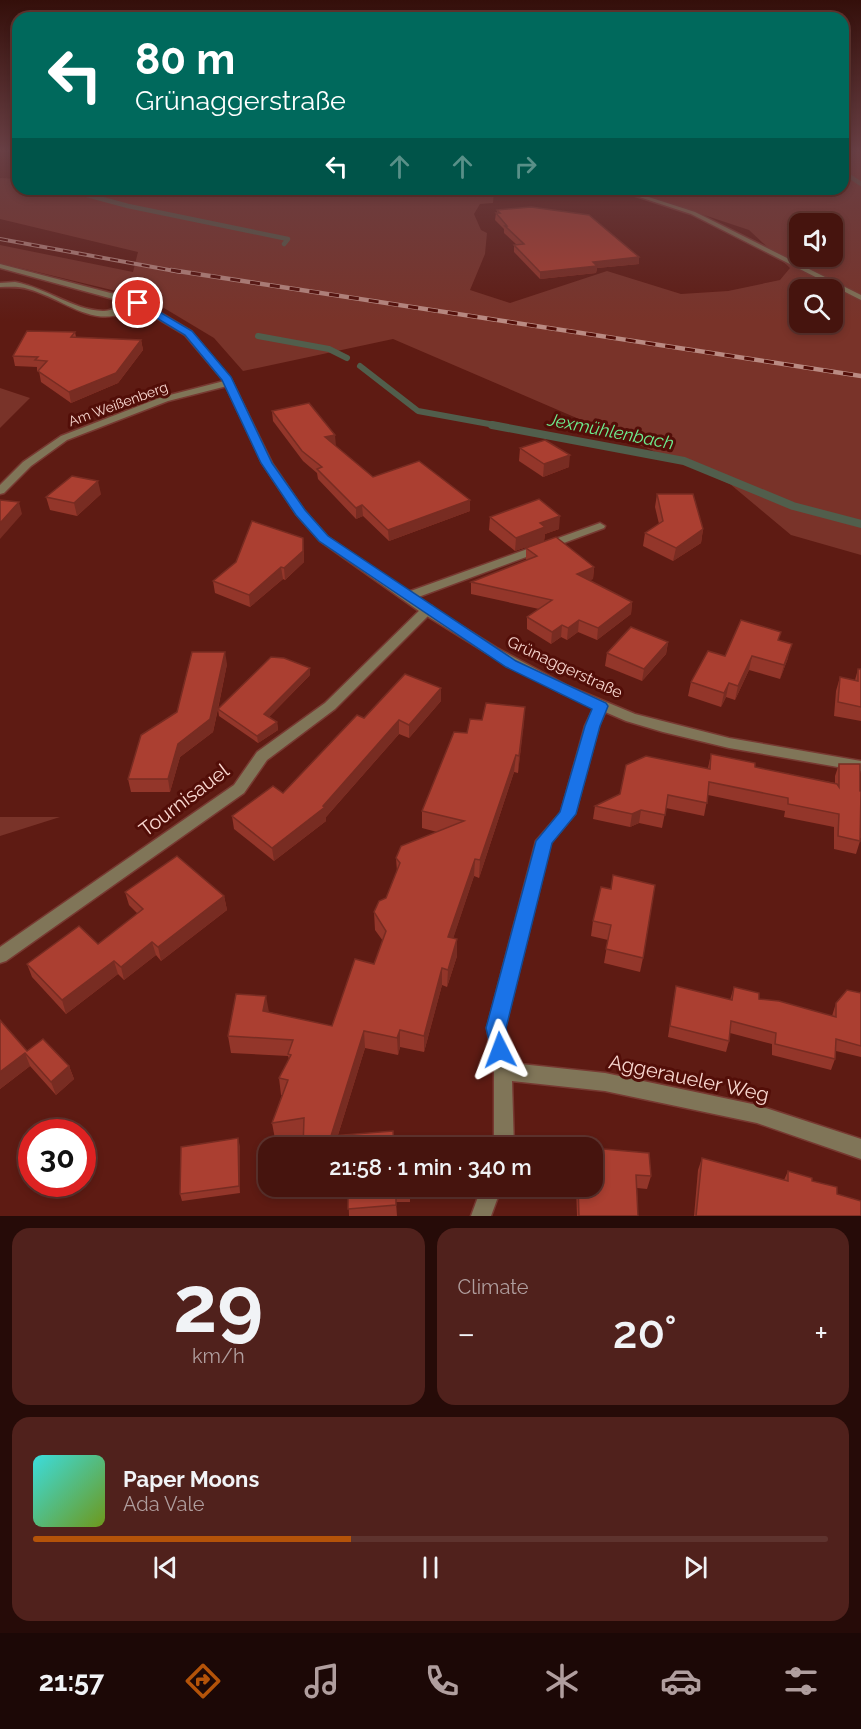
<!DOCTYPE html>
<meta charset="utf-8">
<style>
body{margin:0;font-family:Raleway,sans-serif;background:#50211c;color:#f1f3f6;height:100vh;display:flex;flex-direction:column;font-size:22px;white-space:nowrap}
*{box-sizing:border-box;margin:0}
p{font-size:20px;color:#b09e9e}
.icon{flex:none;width:33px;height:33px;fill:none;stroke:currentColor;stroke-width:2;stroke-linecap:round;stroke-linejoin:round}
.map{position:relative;height:1216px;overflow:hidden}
.side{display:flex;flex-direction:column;gap:12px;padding:12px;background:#260b08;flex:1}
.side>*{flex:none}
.banner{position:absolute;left:12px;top:12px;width:837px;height:183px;border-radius:18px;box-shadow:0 3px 9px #0003,0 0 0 2px #5e332e;background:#00695c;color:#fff;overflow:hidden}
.controls{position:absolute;left:789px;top:213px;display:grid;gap:12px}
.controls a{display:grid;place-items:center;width:54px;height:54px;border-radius:12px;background:#46140e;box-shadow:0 3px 9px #0003,0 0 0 2px #5e332e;font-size:30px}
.speed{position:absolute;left:18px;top:1119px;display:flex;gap:12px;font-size:30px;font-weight:700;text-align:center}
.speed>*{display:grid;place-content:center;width:78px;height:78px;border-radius:50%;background:#46140e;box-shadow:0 3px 9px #0003,0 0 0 2px #5e332e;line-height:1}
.speed .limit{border:9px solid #d22;background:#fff;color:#111}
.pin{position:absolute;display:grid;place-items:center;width:51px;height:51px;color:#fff;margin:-26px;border:3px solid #fff;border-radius:50%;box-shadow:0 2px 6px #0007}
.me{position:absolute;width:66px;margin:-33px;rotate:357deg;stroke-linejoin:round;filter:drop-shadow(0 0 4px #0008)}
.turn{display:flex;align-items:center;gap:21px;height:126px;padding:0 24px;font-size:27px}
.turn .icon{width:78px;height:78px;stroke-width:2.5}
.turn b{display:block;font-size:42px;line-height:51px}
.lanes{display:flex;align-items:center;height:57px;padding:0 24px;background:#0003;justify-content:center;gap:30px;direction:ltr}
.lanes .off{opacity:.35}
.big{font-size:45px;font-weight:600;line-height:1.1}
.side .widget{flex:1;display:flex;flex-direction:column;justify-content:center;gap:9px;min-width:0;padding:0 21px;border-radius:18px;background:#50211c}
.side .dial{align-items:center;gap:0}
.dial b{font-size:78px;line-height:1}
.song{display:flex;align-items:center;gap:18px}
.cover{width:72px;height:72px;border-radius:9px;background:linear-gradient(135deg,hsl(180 70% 55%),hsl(80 70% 35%))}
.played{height:6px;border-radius:3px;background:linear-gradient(90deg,#b45309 40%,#5e332e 40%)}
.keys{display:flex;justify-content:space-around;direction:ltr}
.heat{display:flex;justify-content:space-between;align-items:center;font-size:33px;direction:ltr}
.side .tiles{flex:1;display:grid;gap:12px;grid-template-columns:1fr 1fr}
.widget:last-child{grid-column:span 2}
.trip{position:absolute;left:258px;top:1137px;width:345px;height:60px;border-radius:18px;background:#46140e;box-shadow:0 3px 9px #0003,0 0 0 2px #5e332e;font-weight:600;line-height:60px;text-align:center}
.menu{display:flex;height:96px;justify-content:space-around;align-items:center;background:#1c0806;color:#b09e9e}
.menu .icon{width:42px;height:42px}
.menu .current{color:#b45309}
.menu b{font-size:27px;color:#f1f3f6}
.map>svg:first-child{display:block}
.green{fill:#793329;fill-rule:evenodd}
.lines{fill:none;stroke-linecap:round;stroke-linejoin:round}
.stream-far2{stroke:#515e4c;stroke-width:4.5}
.stream-far1{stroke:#515e4c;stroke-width:6}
.stream{stroke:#515e4c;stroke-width:8}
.minor-casing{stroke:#773931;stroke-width:3}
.tertiary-casing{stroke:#773931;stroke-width:3}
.minor{fill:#807558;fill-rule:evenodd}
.tertiary{fill:#807558;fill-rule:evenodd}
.rail-far1-casing{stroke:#ba8b83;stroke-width:4}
.rail-casing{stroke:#ba8b83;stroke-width:4.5}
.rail-far1{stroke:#520e08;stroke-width:2;stroke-dasharray:8;stroke-linecap:butt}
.rail{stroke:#520e08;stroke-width:3;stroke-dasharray:10;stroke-linecap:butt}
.wall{fill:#93362a}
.shaded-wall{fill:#782c22}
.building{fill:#ab3f31;stroke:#782c22;stroke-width:1.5}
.route{fill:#1a73e8;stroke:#114b97;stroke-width:1.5}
.labels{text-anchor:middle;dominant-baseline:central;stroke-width:6;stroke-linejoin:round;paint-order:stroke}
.far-street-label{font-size:14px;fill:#fad8d1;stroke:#520e08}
.street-label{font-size:16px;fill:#fad8d1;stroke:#520e08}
.water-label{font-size:18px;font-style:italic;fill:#6dee8f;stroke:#520e08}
.near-street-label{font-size:20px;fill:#fad8d1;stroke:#520e08}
</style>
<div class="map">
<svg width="861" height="1216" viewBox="0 0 861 1216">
<rect width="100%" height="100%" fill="#5e1b13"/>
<g class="green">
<path d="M843 151H861V555L791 535 730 484 393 339 243 371 214 338 149 299 0 263V245L133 272 138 252 0 219V178L18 179V189H494L493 203 480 204 474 214 481 230 487 233 485 254 470 290 510 303 607 271 681 294 728 291 780 280 790 268 749 230 626 189H843ZM800 224H832V256H800ZM800 290H832V322H800Z"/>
<polygon points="0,388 30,398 0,428"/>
<polygon points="0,817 60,817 0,836"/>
</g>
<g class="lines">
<g class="stream-far2">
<polyline points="15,151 18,151"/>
<polyline points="843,172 861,184"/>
<polyline points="65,189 128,206 288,239 284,244"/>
</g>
<g class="stream-far1">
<polyline points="258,336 329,349 347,358"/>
<polyline points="360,366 418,411 500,426"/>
</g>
<polyline class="stream" points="492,425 684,461 793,506 861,524"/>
<g class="minor-casing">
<g id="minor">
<polygon points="615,189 624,189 695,212 861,295 861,300 691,214"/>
<path d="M15 282C47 288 73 310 103 311 115 312 133 297 142 303 98 336 69 300 28 289 19 286 10 287 0 287V283Z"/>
<polygon points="228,380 231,381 231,385 168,401 67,440 31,466 4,493 0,494 0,485 23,462 61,436 162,397"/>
<polygon points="600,523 605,526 604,528 413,599 405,599 403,596 405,593"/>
<polygon points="428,605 432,606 434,609 432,612 335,709 267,760 244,793 6,961 0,963 0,947 234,785 257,752 325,703 424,606"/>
<polygon points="601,701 606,703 608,706 599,726 575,814 551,843 505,1028 511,1063 605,1073 757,1105 861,1139 861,1159 757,1123 605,1091 512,1081 514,1148 494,1148 494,1071 487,1028 536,841 561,812 585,726 596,703"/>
<polygon points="482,1186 502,1186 491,1216 471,1216"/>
</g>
</g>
<g class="tertiary-casing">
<polygon id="tertiary" points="0,264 141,301 191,331 231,379 272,463 304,510 328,537 428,605 497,648 568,686 635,714 729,738 861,761 861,771 729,748 663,732 626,721 559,692 488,654 419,611 320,541 296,514 262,463 223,380 185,335 135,305 0,268"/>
</g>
<use href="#minor" class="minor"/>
<use href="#tertiary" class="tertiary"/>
<g class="rail-far1-casing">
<polyline id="rail-far1" points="0,239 180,272"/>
</g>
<g class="rail-casing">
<polyline id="rail" points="171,270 861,376"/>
</g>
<use href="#rail-far1" class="rail-far1"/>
<use href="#rail" class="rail"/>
</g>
<g class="wall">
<polygon points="523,189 586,189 586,190 531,197"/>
<polygon points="497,210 639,257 639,264 597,268 596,273 540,279 514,252 514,245 517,245 504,233 504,229 495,220 496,213 497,213"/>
<polygon points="75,332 76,337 141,340 143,350 118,383 71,403 41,382 39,371 37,371 37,367 15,366 13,356"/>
<polygon points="272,411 336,446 373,477 470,500 470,511 389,541 363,516 356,519 318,479 317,473 303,461 273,421"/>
<polygon points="520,448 569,467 543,477 519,461"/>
<polygon points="101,494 77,516 50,510 46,497"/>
<polygon points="657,494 703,529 701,543 673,561 643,546 645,533 659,524 655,507"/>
<polygon points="490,517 559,529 545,534 544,541 515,551 489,530"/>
<polygon points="303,538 304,562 285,580 283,579 250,607 215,593 213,581"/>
<polygon points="526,548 594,567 593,579 589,580 632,602 631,614 597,640 578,632 567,640 561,637 551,644 527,629 527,617 539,609 471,594 471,582 526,560"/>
<polygon points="779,640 788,658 780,679 749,670 735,700 726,697 721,707 688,696 691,682 725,656"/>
<polygon points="668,642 666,654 642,681 605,666 607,653"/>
<polygon points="227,664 218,709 310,675 269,717 277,722 278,730 258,743 219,716 218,709 213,732 180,757 170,792 131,792 128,779 177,712"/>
<polygon points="858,669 861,669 861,721 834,716 836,691 840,677 855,680"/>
<polygon points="441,701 409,738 399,734 326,817 326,821 274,861 234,829 232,816 283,793 364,718"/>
<polygon points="525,707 518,773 514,772 479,878 474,876 453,938 457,939 457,956 447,987 442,985 424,1052 400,1047 398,1055 365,1048 338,1135 394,1148 303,1135 275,1139 272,1123 282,1095 281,1095 279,1078 289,1059 288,1056 231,1053 228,1036 269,1012 332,1026 374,964 383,941 375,930 374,912 386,898 397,872 396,858 437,832 422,828 422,811 467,733 482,720"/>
<polygon points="711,754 755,767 835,783 835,776 839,764 860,791 861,792 861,838 860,838 860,841 856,854 834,849 834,827 784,817 785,811 708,795 704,816 666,808 662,828 639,823 630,827 593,819 595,806 708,768"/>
<polygon points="601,887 643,958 640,972 604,963 608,940 591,936 593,921"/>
<polygon points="125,892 224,896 227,910 161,961 156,955 124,980 118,974 66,1014 32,977 27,964 98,944 138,914 129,905"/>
<polygon points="676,986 730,1000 734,987 759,999 832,1016 836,1003 860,993 861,991 861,1057 836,1051 835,1059 831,1070 772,1055 772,1044 730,1033 729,1041 726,1052 668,1037 674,997"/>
<polygon points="0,1020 27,1051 69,1066 74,1079 56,1095 30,1066 0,1089"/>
<polygon points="240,1146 240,1193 182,1201 180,1194"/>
<polygon points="592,1148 651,1176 647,1189 637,1188 638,1216 577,1216 576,1186 592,1186"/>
<polygon points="702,1158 784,1180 788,1171 812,1181 837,1194 861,1216 694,1216 698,1170"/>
<polygon points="348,1186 410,1186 410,1202 396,1202 397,1216 349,1216"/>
</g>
<g class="shaded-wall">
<polygon points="549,189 586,189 586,190 531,197 531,191"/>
<polygon points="639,257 639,264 597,268 596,273 540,279 540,272 593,262"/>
<polygon points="141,340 143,350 118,383 71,403 69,392"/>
<polygon points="335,435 336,446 325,437"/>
<polygon points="570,455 569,467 543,477 544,464"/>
<polygon points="98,481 101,494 77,516 74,503"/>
<polygon points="470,500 470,511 389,541 388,530"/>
<polygon points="19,502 22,514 0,539 0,523"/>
<polygon points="362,505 363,516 356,519 356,508"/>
<polygon points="560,516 559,529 545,534 544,541 515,551 516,538 540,523"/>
<polygon points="703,529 701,543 673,561 676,548"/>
<polygon points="303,538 304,562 285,580 284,568"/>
<polygon points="281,567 283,579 250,607 249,595"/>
<polygon points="594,567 593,579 576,586 577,574"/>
<polygon points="632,602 631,614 597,640 598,628"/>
<polygon points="579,620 578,632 567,640 568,628"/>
<polygon points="562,625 561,637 551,644 552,632"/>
<polygon points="668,642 666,654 642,681 644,669"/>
<polygon points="792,644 788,658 780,679 784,665"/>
<polygon points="225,652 227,664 213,732 180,757 170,792 168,779 178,744"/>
<polygon points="752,656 749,670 735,700 738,686"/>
<polygon points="310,668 310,675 265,721 264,714"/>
<polygon points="729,683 726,697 721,707 724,693"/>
<polygon points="441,688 441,701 409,738 409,725"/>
<polygon points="525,707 524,724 518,773 519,756"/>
<polygon points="399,720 399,734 326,817 326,821 274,861 272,848 323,806"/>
<polygon points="277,722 278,730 258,743 257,736"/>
<polygon points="516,755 514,772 479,878 480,860"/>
<polygon points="641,810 639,823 630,827 632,814"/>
<polygon points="475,859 474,876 448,954 448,937"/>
<polygon points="224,896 227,910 161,961 158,947"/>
<polygon points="457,939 457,956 447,987 448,970"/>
<polygon points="152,942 156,955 124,980 121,967"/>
<polygon points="114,961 118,974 66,1014 62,1000"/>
<polygon points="442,968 442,985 424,1052 424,1036"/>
<polygon points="266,996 269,1012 263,1011"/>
<polygon points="400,1030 400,1047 398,1055 397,1038"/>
<polygon points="364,1031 365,1048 334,1148 331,1136"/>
<polygon points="25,1053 30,1066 0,1089 0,1072"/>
<polygon points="69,1066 74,1079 56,1095 51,1082"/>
<polygon points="238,1138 240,1146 240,1193 239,1186"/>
</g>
<g class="building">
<polygon points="529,189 549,189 531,191"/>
<polygon points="531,207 589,215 639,257 593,262 597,266 540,272 514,245 524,244 505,226 507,226 496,213 500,213 497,210"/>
<polygon points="27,331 75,332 71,337 141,340 116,373 69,392 38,371 47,361 35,360 38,357 13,356"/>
<polygon points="309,403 335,435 325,437 373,477 419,461 470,500 388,530 362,505 356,508 317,469 322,467 302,451 272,411"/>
<polygon points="545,440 570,455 544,464 520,448"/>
<polygon points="72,476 98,481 74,503 46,497"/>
<polygon points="657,494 693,494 703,529 676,548 645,533 663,521"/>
<polygon points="539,499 560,516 540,523 545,527 516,538 490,517"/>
<polygon points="0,500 19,502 0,523"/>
<polygon points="252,521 303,538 303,551 284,568 281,567 249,595 213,581 236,562"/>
<polygon points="556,537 594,567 577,574 632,602 598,628 579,620 568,628 562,625 552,632 527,617 552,600 471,582 537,556 526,548"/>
<polygon points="741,620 781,632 778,640 792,644 784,665 752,656 738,686 729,683 724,693 691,682 708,651 725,656"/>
<polygon points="631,627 668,642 644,669 607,653"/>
<polygon points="192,652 225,652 210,719 178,744 168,779 128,779 141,735 177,712"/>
<polygon points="271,657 284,658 310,668 264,714 277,722 257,736 218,709"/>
<polygon points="858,669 861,669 861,707 838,702 840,677 858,681"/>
<polygon points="405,674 441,688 409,725 399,720 323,806 325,807 272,848 232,816 273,786 283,793 357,715 364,718"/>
<polygon points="486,703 525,707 519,756 516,755 480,860 475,859 448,937 457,939 448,970 442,968 424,1036 400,1030 397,1038 364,1031 331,1136 393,1131 394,1148 303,1148 304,1118 272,1123 288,1080 279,1078 291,1055 288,1054 293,1040 228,1036 236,994 266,996 263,1011 332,1026 355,959 374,964 386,931 374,912 379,901 386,898 400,863 396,858 401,846 464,821 422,811 454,732 467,733 470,719 482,720"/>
<polygon points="711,754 755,763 755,767 837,784 839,787 839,764 860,764 860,791 861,792 860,841 838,836 839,814 788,804 788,798 709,782 707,803 668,795 665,815 641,810 632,814 595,806 620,794 626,765 646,756 710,769"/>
<polygon points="177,856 224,896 158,947 152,942 121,967 114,961 62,1000 27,964 79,926 98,944 143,909 125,892"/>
<polygon points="613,875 655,885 643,958 606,949 611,925 593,921 601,887 611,889"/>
<polygon points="676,986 732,1000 734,987 759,993 759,999 779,1001 836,1017 836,1003 847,990 861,993 861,1046 836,1039 835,1059 775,1044 776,1033 731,1021 729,1041 670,1026"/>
<polygon points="0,1020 27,1051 43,1039 69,1066 51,1082 25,1053 0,1072"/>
<polygon points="238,1138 239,1186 180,1194 181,1147"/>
<polygon points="592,1148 649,1153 651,1176 636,1175 638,1216 579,1216 578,1186 592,1186"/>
<polygon points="702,1158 788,1181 788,1171 812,1178 812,1181 837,1187 837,1194 861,1201 861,1216 696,1216"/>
<polygon points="348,1186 396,1186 396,1205 348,1209"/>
</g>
<linearGradient id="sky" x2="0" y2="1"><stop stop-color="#340f0a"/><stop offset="0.47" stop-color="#683f44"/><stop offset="1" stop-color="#683f44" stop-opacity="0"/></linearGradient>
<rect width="861" height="321" fill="url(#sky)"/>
<polygon class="route" points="135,301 141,301 192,331 231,377 272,463 305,510 328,536 516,661 606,703 608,706 600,726 576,814 552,843 506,1028 510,1050 507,1057 500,1060 493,1057 486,1028 536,841 560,812 585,726 592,709 506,667 319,541 296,515 261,463 222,380 185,335 135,305"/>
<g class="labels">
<g class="far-street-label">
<text transform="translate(118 404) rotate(-20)">Am Weißenberg</text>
</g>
<g class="street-label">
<text transform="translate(565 667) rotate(25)">Grünaggerstraße</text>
</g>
<g class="water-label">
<text transform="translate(611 431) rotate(11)">Jexmühlenbach</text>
</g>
<g class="near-street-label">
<text transform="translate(184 800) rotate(-37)">Tournisauel</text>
<text transform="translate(689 1078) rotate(12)">Aggeraueler Weg</text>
</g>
</g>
</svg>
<div class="controls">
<a><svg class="icon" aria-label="sound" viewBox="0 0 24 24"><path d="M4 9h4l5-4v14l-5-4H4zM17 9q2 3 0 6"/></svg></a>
<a><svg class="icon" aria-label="search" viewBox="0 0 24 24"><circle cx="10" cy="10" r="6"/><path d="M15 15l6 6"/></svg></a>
</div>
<div class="speed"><div class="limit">30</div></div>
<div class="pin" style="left:138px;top:303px;background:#d93025"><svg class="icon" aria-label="arrive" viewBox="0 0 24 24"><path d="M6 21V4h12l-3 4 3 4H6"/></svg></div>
<svg class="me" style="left:500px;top:1050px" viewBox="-20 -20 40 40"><path d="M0-17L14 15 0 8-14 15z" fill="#1a73e8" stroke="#fff" stroke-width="4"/></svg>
<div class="trip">21:58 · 1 min · 340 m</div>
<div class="banner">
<div class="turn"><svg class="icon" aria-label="left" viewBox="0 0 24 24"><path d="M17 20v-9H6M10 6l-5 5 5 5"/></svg><div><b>80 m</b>Grünaggerstraße</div></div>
<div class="lanes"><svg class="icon" aria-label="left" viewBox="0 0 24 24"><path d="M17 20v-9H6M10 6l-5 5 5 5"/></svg><svg class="icon off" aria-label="ahead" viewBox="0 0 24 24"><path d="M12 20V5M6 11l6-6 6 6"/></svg><svg class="icon off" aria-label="ahead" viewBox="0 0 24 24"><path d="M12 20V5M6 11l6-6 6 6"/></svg><svg class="icon off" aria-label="right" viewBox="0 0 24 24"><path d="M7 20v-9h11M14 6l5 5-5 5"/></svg></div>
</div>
</div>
<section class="side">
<div class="tiles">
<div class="widget dial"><b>29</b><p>km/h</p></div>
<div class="widget"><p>Climate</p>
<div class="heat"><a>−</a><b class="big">20°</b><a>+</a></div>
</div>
<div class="widget">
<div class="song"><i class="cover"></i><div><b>Paper Moons</b><p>Ada Vale</p></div></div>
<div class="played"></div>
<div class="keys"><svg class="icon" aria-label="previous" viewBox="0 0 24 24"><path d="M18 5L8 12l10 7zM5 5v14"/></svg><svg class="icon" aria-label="pause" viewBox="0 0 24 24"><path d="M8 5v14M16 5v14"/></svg><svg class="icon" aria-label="next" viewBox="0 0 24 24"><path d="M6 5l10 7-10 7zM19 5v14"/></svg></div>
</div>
</div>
</section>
<nav class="menu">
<b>21:57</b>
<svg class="icon current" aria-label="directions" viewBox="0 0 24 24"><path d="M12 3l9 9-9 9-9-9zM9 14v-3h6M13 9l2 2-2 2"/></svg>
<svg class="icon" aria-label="music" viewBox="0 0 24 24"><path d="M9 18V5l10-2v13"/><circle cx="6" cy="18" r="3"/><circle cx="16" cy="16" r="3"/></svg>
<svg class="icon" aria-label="phone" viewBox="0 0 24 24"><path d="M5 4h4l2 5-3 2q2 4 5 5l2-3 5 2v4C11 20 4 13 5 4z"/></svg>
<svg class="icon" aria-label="climate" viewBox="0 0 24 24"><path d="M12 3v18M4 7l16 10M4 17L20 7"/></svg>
<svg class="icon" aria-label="car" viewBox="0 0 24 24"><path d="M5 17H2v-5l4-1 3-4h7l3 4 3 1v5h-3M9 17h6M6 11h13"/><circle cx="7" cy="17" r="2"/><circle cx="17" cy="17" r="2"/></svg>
<svg class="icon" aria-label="filters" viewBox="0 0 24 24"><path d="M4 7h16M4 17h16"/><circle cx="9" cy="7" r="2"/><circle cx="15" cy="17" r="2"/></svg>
</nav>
